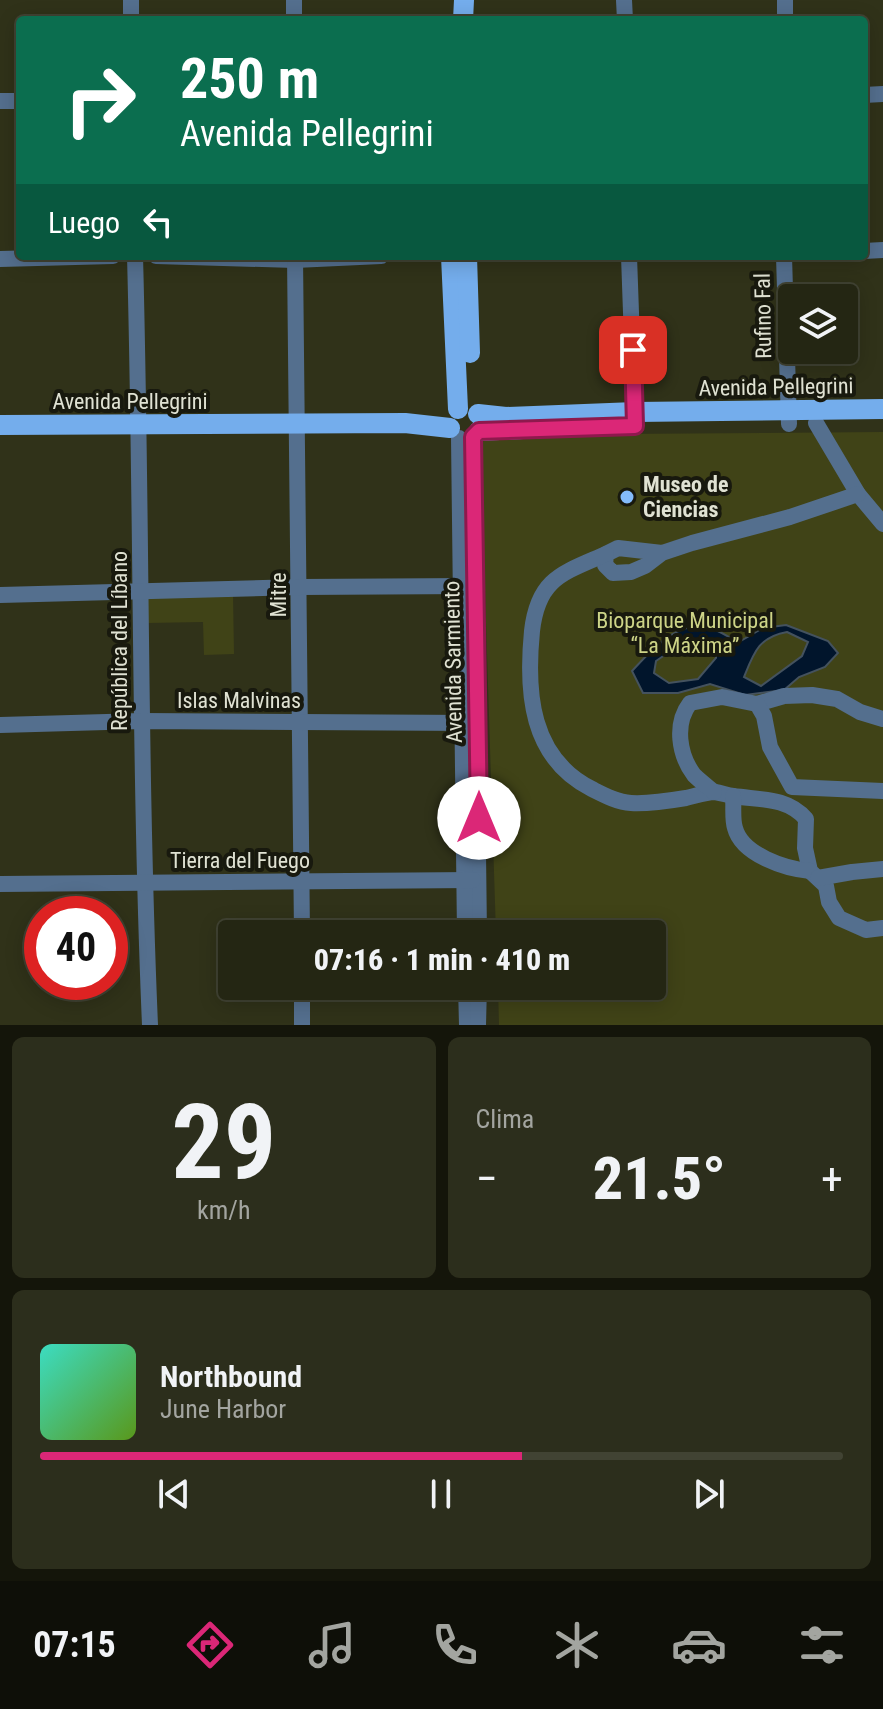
<!DOCTYPE html>
<html lang="es">
<meta charset="utf-8">
<style>
body{margin:0;font-family:"Roboto Condensed",sans-serif;background:#2c2e1c;color:#f1f3f6;height:100vh;display:flex;flex-direction:column;font-size:30px;white-space:nowrap}
*{box-sizing:border-box;margin:0}
p{font-size:26px;color:#a3a5a0}
.icon{flex:none;width:44px;height:44px;fill:none;stroke:currentColor;stroke-width:2;stroke-linecap:round;stroke-linejoin:round}
.map{position:relative;height:1025px;overflow:hidden}
.sheet{display:flex;flex-direction:column;gap:12px;padding:12px;background:#14150a;flex:1}
.sheet>*{flex:none}
.top-card{position:absolute;left:16px;top:16px;width:852px;height:244px;border-radius:8px;box-shadow:0 4px 20px #0003,0 0 0 2px #414333;background:#0b6e4f;color:#fff;overflow:hidden}
.buttons{position:absolute;left:778px;top:284px;display:grid;gap:16px}
.buttons a{display:grid;place-items:center;width:80px;height:80px;border-radius:8px;background:#242613;box-shadow:0 4px 20px #0003,0 0 0 2px #414333;font-size:40px}
.speed{position:absolute;left:24px;top:896px;display:flex;gap:16px;font-size:40px;font-weight:700;text-align:center}
.speed>*{display:grid;place-content:center;width:104px;height:104px;border-radius:50%;background:#242613;box-shadow:0 4px 20px #0003,0 0 0 2px #414333;line-height:1}
.speed .limit{border:12px solid #d22;background:#fff;color:#111}
.pin{position:absolute;display:grid;place-items:center;width:68px;height:68px;color:#fff;margin:-34px;border-radius:16px;box-shadow:0 4px 12px #0006}
.me{position:absolute;width:88px;margin:-44px;rotate:0deg;stroke-linejoin:round;filter:drop-shadow(0 0 6px #0008)}
.turn{display:flex;align-items:center;gap:28px;height:168px;padding:0 32px;font-size:36px}
.turn .icon{width:104px;height:104px;stroke-width:2.5}
.turn b{display:block;font-size:56px;line-height:68px}
.then{display:flex;align-items:center;height:76px;padding:0 32px;background:#0003;gap:16px;font-size:30px}
.big{font-size:60px;font-weight:800;line-height:1.1}
.sheet .card{flex:1;display:flex;flex-direction:column;justify-content:center;gap:12px;min-width:0;padding:0 28px;border-radius:12px;background:#2c2e1c}
.sheet .dial{align-items:center;gap:0}
.dial b{font-size:104px;line-height:1}
.song{display:flex;align-items:center;gap:24px}
.cover{width:96px;height:96px;border-radius:12px;background:linear-gradient(135deg,hsl(170 70% 55%),hsl(90 70% 35%))}
.played{height:8px;border-radius:4px;background:linear-gradient(90deg,#db2777 60%,#414333 60%)}
.keys{display:flex;justify-content:space-around;direction:ltr}
.heat{display:flex;justify-content:space-between;align-items:center;font-size:44px;direction:ltr}
.sheet .tiles{flex:1;display:grid;gap:12px;grid-template-columns:1fr 1fr}
.card:last-child{grid-column:span 2}
.trip{position:absolute;left:218px;top:920px;width:448px;height:80px;border-radius:8px;background:#242613;box-shadow:0 4px 20px #0003,0 0 0 2px #414333;font-weight:800;line-height:80px;text-align:center}
.menu{display:flex;height:128px;justify-content:space-around;align-items:center;background:#0e0f08;color:#a3a5a0}
.menu .icon{width:56px;height:56px}
.menu .on{color:#db2777}
.menu b{font-size:36px;color:#f1f3f6}
.map>svg:first-child{display:block}
.green{fill:#404317}
.water{fill:#01152c;stroke:#44525e;stroke-width:2;fill-rule:evenodd}
.lines{fill:none;stroke-linecap:round;stroke-linejoin:round}
.minor{stroke:#546f8e;stroke-width:16}
.major{stroke:#74adec;stroke-width:20}
.route-casing{stroke:#8e194d;stroke-width:20}
.route{stroke:#db2777;stroke-width:14}
.poi-dot{fill:#84bcfb;stroke:#18190e;stroke-width:3}
.labels{text-anchor:middle;dominant-baseline:central;stroke-width:8;stroke-linejoin:round;paint-order:stroke}
.street-label{font-size:22px;fill:#e0e2d3;stroke:#18190e}
.poi-label{font-size:22px;font-weight:bold;fill:#e0e2d3;stroke:#18190e;text-anchor:start}
.park-label{font-size:22px;fill:#cdd487;stroke:#18190e}
</style>
<div class="map">
<svg width="883" height="1025" viewBox="0 0 883 1025">
<rect width="100%" height="100%" fill="#303219"/>
<g class="green">
<polygon points="883,432 883,1025 499,1025 498,986 652,986 652,934 496,934 480,435"/>
<polygon points="233,594 234,654 204,655 203,622 147,623 146,595"/>
</g>
<path class="water" d="M786 625 828 641 838 653 825 667 799 677 784 690 745 695 710 684 678 693H643L632 671C652 650 677 619 710 628 720 631 730 638 739 642L763 628ZM787 632 808 642 802 656 761 686 744 677C754 652 759 637 787 632ZM701 638 716 645V658L698 679 669 683 654 673 656 661 678 646Z"/>
<g class="lines">
<g class="minor">
<polyline points="131,0 131,20"/>
<polyline points="294,0 294,20"/>
<polyline points="624,0 625,20"/>
<polyline points="785,20 785,0"/>
<polyline points="864,95 883,94"/>
<polyline points="0,101 20,101"/>
<polyline points="864,251 883,250"/>
<path d="M135 256C142 512 139 769 150 1025"/>
<polyline points="156,256 295,260 381,256"/>
<polyline points="295,256 302,934"/>
<polyline points="629,256 635,426"/>
<polyline points="784,256 789,424"/>
<polyline points="0,259 113,256"/>
<polyline points="816,423 858,494 883,524"/>
<polyline points="473,437 479,934"/>
<polyline points="459,438 465,934"/>
<polyline points="662,553 618,548 606,554 605,565 613,573 631,572 645,566 662,553 692,543 790,517 858,494"/>
<path d="M606 554C563 573 538 578 532 631 526 692 530 758 592 789 604 795 617 802 631 803 649 804 668 801 686 798 695 796 706 792 715 792 721 793 727 795 733 796 760 800 787 797 806 819L805 848 810 871 826 886 829 902 839 918 866 930 883 928"/>
<polyline points="0,595 300,587 470,586"/>
<polyline points="757,704 784,696 812,695 837,699 860,712 883,719"/>
<polyline points="0,725 142,721 472,723"/>
<path d="M714 792C708 787 700 781 694 775 679 755 674 724 690 703L722 697 757 704 764 716 770 747 792 787 883 791"/>
<path d="M733 796C734 806 732 819 735 828 742 855 786 869 810 871"/>
<polyline points="818,878 852,872 883,869"/>
<polyline points="0,884 473,880"/>
<polyline points="466,986 467,1025"/>
<polyline points="302,1025 302,986"/>
<polyline points="478,1025 479,986"/>
</g>
<g class="major">
<polyline points="463,20 464,0"/>
<polyline points="451,256 458,409"/>
<polyline points="467,256 470,353"/>
<polyline points="478,414 506,417 635,412 883,409"/>
<polyline points="0,425 405,423 450,428"/>
<polyline points="479,431 523,429"/>
</g>
</g>
<g class="lines">
<g class="route-casing">
<polyline id="route" points="479,818 473,437 479,431 635,426 633,350"/>
</g>
<use href="#route" class="route"/>
</g>
<circle class="poi-dot" cx="627" cy="497" r="8"/>
<g class="labels">
<g class="street-label">
<text transform="translate(763 316) rotate(-91)">Rufino Fal</text>
<text transform="translate(776 387) rotate(-1)">Avenida Pellegrini</text>
<text x="130" y="401">Avenida Pellegrini</text>
<text transform="translate(278 595) rotate(-90)">Mitre</text>
<text transform="translate(119 641) rotate(-90)">República del Líbano</text>
<text transform="translate(453 662) rotate(-91)">Avenida Sarmiento</text>
<text x="239" y="700">Islas Malvinas</text>
<text x="240" y="860">Tierra del Fuego</text>
</g>
<g class="poi-label">
<text x="643" y="484">Museo de<tspan x="643" dy="25">Ciencias</tspan></text>
</g>
<g class="park-label">
<text x="685" y="620">Bioparque Municipal<tspan x="685" dy="25">“La Máxima”</tspan></text>
</g>
</g>
</svg>
<div class="buttons">
<a><svg class="icon" aria-label="layers" viewBox="0 0 24 24"><path d="M12 4l9 5-9 5-9-5zM3 14l9 5 9-5"/></svg></a>
</div>
<div class="speed"><div class="limit">40</div></div>
<div class="pin" style="left:633px;top:350px;background:#d93025"><svg class="icon" aria-label="arrive" viewBox="0 0 24 24"><path d="M6 21V4h12l-3 4 3 4H6"/></svg></div>
<svg class="me" style="left:479px;top:818px" viewBox="-20 -20 40 40"><circle r="19" fill="#fff"/><path d="M0-13L10 11 0 6-10 11z" fill="#db2777"/></svg>
<div class="trip">07:16 · 1 min · 410 m</div>
<div class="top-card">
<div class="turn"><svg class="icon" aria-label="right" viewBox="0 0 24 24"><path d="M7 20v-9h11M14 6l5 5-5 5"/></svg><div><b>250 m</b>Avenida Pellegrini</div></div>
<div class="then">Luego<svg class="icon" aria-label="left" viewBox="0 0 24 24"><path d="M17 20v-9H6M10 6l-5 5 5 5"/></svg></div>
</div>
</div>
<section class="sheet">
<div class="tiles">
<div class="card dial"><b>29</b><p>km/h</p></div>
<div class="card"><p>Clima</p>
<div class="heat"><a>−</a><b class="big">21.5°</b><a>+</a></div>
</div>
<div class="card">
<div class="song"><i class="cover"></i><div><b>Northbound</b><p>June Harbor</p></div></div>
<div class="played"></div>
<div class="keys"><svg class="icon" aria-label="previous" viewBox="0 0 24 24"><path d="M18 5L8 12l10 7zM5 5v14"/></svg><svg class="icon" aria-label="pause" viewBox="0 0 24 24"><path d="M8 5v14M16 5v14"/></svg><svg class="icon" aria-label="next" viewBox="0 0 24 24"><path d="M6 5l10 7-10 7zM19 5v14"/></svg></div>
</div>
</div>
</section>
<nav class="menu">
<b>07:15</b>
<svg class="icon on" aria-label="directions" viewBox="0 0 24 24"><path d="M12 3l9 9-9 9-9-9zM9 14v-3h6M13 9l2 2-2 2"/></svg>
<svg class="icon" aria-label="music" viewBox="0 0 24 24"><path d="M9 18V5l10-2v13"/><circle cx="6" cy="18" r="3"/><circle cx="16" cy="16" r="3"/></svg>
<svg class="icon" aria-label="phone" viewBox="0 0 24 24"><path d="M5 4h4l2 5-3 2q2 4 5 5l2-3 5 2v4C11 20 4 13 5 4z"/></svg>
<svg class="icon" aria-label="climate" viewBox="0 0 24 24"><path d="M12 3v18M4 7l16 10M4 17L20 7"/></svg>
<svg class="icon" aria-label="car" viewBox="0 0 24 24"><path d="M5 17H2v-5l4-1 3-4h7l3 4 3 1v5h-3M9 17h6M6 11h13"/><circle cx="7" cy="17" r="2"/><circle cx="17" cy="17" r="2"/></svg>
<svg class="icon" aria-label="filters" viewBox="0 0 24 24"><path d="M4 7h16M4 17h16"/><circle cx="9" cy="7" r="2"/><circle cx="15" cy="17" r="2"/></svg>
</nav>
